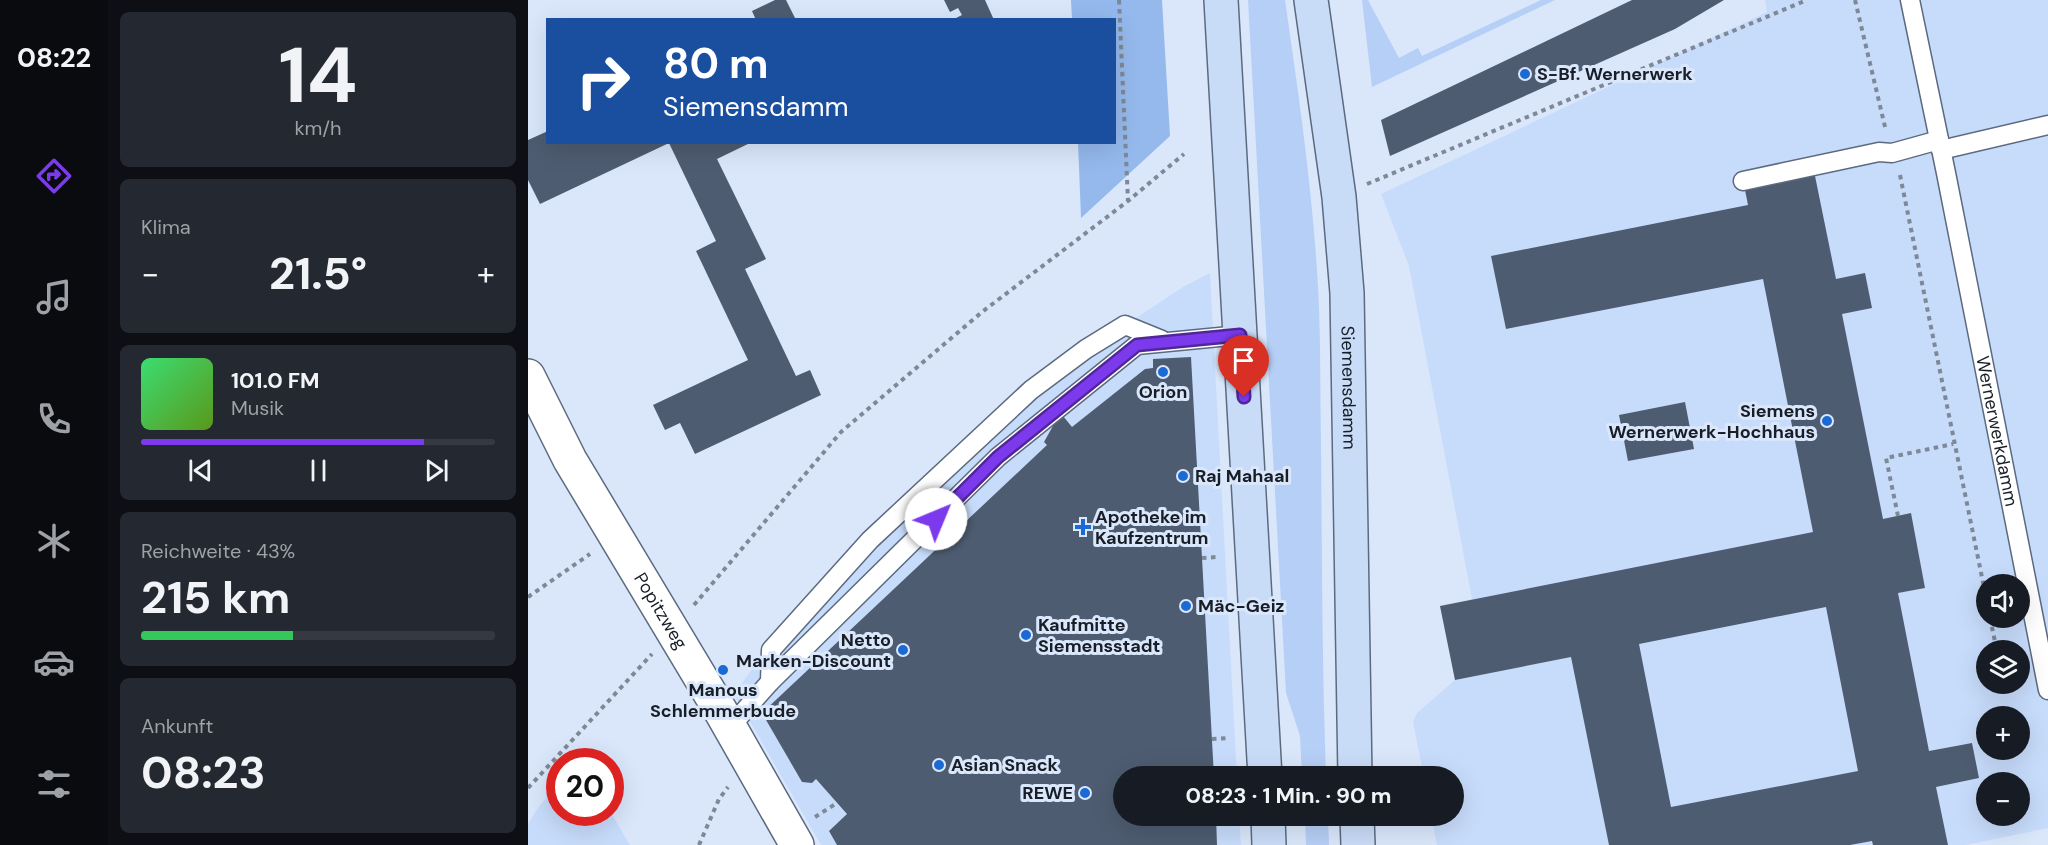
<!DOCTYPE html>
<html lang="de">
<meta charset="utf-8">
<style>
body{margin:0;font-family:"DM Sans",sans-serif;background:#242831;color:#f1f3f6;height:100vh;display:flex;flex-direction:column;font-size:22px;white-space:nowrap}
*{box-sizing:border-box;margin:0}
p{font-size:20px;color:#9ea1a6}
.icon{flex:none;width:33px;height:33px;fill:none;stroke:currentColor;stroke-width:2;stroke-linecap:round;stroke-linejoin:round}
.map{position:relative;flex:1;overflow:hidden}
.panel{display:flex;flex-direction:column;gap:12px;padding:12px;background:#0d0f14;width:420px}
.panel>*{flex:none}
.hud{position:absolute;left:18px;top:18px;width:570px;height:126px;border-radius:0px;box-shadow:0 6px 24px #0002;background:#1a4fa0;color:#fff;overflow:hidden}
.controls{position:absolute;left:1448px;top:574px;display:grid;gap:12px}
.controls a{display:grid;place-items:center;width:54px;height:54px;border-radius:50%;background:#171b24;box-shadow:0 6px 24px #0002;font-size:30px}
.speed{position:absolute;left:18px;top:748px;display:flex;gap:12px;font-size:30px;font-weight:700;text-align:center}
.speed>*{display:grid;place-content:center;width:78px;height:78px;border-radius:50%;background:#171b24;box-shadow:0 6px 24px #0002;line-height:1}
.speed .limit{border:9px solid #d22;background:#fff;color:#111}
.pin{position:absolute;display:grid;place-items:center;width:51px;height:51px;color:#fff;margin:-62px -26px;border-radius:50% 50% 50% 0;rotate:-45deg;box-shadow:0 0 6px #0007}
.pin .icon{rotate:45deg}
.me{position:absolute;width:66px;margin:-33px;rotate:45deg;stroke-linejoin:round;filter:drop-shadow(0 0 4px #0008)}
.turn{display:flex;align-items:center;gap:21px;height:126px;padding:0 18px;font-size:27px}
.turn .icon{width:78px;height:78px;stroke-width:2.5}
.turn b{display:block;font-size:42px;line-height:51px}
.big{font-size:45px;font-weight:700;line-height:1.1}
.panel .widget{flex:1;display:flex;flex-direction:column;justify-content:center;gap:9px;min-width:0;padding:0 21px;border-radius:9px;background:#242831}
.panel .dial{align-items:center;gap:0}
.dial b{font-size:78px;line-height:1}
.song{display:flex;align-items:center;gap:18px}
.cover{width:72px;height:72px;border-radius:9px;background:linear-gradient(135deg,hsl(140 70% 55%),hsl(90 70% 35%))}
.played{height:6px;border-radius:3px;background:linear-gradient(90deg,#7c3aed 80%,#363941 80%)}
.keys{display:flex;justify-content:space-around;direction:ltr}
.heat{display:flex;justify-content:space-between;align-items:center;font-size:33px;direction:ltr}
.charge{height:9px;border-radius:4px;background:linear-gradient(90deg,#34c759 43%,#363941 0)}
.trip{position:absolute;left:585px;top:766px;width:351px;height:60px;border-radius:30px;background:#171b24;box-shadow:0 6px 24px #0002;font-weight:700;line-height:60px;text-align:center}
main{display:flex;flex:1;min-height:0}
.menu{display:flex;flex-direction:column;width:108px;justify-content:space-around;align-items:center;background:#090b0e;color:#9ea1a6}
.menu .icon{width:42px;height:42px}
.menu .selected{color:#7c3aed}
.menu b{font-size:27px;color:#f1f3f6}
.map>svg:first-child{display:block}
.built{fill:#c7dcfb;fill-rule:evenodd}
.green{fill:#b6cff6}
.forest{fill:#95b9ed}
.building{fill:#4e5c71;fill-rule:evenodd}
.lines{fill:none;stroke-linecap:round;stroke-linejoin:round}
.lane-casing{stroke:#5c6a7f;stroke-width:21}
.street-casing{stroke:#5c6a7f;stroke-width:36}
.secondary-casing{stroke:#5c6a7f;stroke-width:36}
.path{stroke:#7e8896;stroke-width:4;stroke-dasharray:4.5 4.5;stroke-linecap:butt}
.lane{stroke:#fff;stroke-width:18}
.street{stroke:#fff;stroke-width:33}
.secondary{stroke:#c9dcf7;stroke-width:33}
.route-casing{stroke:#51269a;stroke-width:15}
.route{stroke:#7c3aed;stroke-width:10}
.poi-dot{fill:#1b6ad4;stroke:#dae7fb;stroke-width:2}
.labels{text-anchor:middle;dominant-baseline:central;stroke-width:6;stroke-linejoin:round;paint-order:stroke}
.poi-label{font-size:18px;font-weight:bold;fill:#181e27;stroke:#dae7fb;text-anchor:start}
.street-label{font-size:18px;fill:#181e27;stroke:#dae7fb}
</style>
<main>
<nav class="menu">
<b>08:22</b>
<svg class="icon selected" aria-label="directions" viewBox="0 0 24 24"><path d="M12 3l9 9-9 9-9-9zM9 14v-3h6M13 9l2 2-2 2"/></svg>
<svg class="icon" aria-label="music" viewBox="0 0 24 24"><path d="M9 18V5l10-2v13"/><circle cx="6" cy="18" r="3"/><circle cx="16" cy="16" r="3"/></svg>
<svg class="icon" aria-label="phone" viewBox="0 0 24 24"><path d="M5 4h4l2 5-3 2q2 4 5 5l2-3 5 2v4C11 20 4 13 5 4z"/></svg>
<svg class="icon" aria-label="climate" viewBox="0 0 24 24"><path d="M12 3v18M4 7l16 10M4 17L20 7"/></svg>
<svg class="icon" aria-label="car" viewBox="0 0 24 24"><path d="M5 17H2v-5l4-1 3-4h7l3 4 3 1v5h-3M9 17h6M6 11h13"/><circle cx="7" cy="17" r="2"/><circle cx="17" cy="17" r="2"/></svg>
<svg class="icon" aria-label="filters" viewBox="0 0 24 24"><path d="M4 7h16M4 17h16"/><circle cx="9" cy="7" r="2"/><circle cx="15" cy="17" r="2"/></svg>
</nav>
<section class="panel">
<div class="widget dial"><b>14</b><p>km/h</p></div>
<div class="widget"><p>Klima</p>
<div class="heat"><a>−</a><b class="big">21.5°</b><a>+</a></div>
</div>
<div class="widget">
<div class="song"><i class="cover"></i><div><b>101.0 FM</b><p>Musik</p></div></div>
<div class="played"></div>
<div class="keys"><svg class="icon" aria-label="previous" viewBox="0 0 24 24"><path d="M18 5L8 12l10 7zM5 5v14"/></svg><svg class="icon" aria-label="pause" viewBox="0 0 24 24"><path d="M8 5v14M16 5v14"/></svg><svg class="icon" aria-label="next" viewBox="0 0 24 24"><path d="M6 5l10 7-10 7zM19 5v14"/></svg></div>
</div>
<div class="widget"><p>Reichweite · 43%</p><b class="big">215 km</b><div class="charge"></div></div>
<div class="widget"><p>Ankunft</p><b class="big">08:23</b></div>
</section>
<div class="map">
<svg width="1520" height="845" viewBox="0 0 1520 845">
<rect width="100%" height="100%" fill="#dae7fb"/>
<g class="built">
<path d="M1237 0H1520V828L1438 845H909L903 816H926V777H896L885 722 889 713 927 680 912 606 944 599 881 266 853 194 1239 12ZM1458 585H1491V618H1458ZM1458 651H1491V684H1458ZM1458 717H1491V750H1458ZM1458 783H1491V816H1458Z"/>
<polygon points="682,273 709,777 596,777 596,816 711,816 713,845 293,845 206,694 230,661 327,549 488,397 655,287"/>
<polygon points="31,783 32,813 83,813 102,845 0,845 0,824 9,809"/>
</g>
<g class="green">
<path d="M720 0H757C770 90 783 179 789 270 793 327 792 385 793 442 794 554 794 665 798 777H774L772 736 758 693Z"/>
<polygon points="834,0 840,0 871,58 890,48 894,56 1013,0 1027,0 844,87"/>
<polygon points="777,816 800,816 801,845 778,845"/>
</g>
<polygon class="forest" points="543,0 634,0 642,136 553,218 550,143 586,142 586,20 544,19"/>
<g class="building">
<polygon points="247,0 258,0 268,20 228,20 224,11"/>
<polygon points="416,0 457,0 466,20 424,20 434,15 430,8 422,12"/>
<polygon points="1104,0 1196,0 1147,29 862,156 853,120"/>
<polygon points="20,131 20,142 224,142 189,159 238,259 217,269 268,376 282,370 293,395 167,454 152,423 137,430 125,405 220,360 168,251 188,241 141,143 12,204 0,180 0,140"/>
<path d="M1286 171 1308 279 1337 273 1344 308 1314 314 1355 519 1383 513 1397 588 1370 593 1401 751 1444 743 1451 778 1408 787 1420 845H1345L1344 841 1322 845H1081L1043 657 927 680 912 606 1285 532 1235 279 978 329 963 256 1220 205 1216 185ZM1298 607 1330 771 1143 807 1111 644Z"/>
<polygon points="663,357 686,777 596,777 596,816 688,816 689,845 309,845 301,831 319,814 288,779 284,783 274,782 234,713 519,445 516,442 526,424 535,416 544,427 617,369 625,368 625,359"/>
<polygon points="1157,402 1166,449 1100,461 1091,415"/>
</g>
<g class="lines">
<g class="lane-casing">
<g id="lane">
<path id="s1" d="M1382 0 1418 173 1520 690"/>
<polyline points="1413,150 1520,125"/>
<polyline points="1215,181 1351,152 1364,153 1411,140"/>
<polyline points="242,682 243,650 342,540 503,390 558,349 597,325 634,340"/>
<polyline points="202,727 242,682 470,457 609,345 712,335"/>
</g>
</g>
<g class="street-casing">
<g id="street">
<path id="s2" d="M0 376 42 460 195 715 269 845"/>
</g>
</g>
<g class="secondary-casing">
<g id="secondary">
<polyline points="693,0 737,777"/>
<path id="s3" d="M783 0 811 197 819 293 827 777"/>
<polyline points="740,816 741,845"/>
<polyline points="829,816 830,845"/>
</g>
</g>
<g class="path">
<polyline points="591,0 600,201"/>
<polyline points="1327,0 1358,131"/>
<polyline points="1372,175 1458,597"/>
<polyline points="839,184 1279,0"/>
<polyline points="1370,516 1358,458 1425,444"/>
<polyline points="674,558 689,557"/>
<polyline points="0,597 62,554"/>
<polyline points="166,605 313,432 454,312 600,201 656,154"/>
<polyline points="1462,618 1469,651"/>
<polyline points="684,739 701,738"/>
<polyline points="0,788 124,654"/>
<polyline points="287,817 309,803"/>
<polyline points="171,845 191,799 200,787"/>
</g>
<use href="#lane" class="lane"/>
<use href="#street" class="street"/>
<use href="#secondary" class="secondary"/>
</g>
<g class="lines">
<g class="route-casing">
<polyline id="route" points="408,519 470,457 609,345 712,335 716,397"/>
</g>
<use href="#route" class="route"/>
</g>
<g class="poi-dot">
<circle cx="997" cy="74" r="6"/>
<circle cx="635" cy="372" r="6"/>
<circle cx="1299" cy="421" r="6"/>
<circle cx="655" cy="476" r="6"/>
<path d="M552 518h6v6h6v6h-6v6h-6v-6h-6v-6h6z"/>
<circle cx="658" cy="606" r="6"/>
<circle cx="498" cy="635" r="6"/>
<circle cx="375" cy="650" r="6"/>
<circle cx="195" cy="670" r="6"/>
<circle cx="411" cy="765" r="6"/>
<circle cx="557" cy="793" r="6"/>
</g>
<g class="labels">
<g class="poi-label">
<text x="1009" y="74">S-Bf. Wernerwerk</text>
<text x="635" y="392" text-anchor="middle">Orion</text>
<text x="1287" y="411" text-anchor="end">Siemens<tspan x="1287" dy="21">Wernerwerk-Hochhaus</tspan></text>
<text x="667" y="476">Raj Mahaal</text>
<text x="567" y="517">Apotheke im<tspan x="567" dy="21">Kaufzentrum</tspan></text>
<text x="670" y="606">Mäc-Geiz</text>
<text x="510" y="625">Kaufmitte<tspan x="510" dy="21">Siemensstadt</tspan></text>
<text x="363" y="640" text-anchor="end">Netto<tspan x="363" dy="21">Marken-Discount</tspan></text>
<text x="195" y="690" text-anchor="middle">Manous<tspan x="195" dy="21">Schlemmerbude</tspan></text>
<text x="423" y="765">Asian Snack</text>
<text x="545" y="793" text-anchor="end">REWE</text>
</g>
<g class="street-label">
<text stroke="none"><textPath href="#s3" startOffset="390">Siemensdamm</textPath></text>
<text stroke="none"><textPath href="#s1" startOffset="440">Wernerwerkdamm</textPath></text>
<text stroke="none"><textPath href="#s2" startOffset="270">Popitzweg</textPath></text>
</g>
</g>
</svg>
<div class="controls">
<a><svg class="icon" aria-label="sound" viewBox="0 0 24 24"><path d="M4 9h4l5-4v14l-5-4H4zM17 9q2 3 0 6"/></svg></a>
<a><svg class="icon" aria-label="layers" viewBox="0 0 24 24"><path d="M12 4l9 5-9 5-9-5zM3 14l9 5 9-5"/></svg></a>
<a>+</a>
<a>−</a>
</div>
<div class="speed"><div class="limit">20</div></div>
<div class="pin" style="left:716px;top:397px;background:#d93025"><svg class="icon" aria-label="arrive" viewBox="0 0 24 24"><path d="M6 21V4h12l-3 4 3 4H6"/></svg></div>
<svg class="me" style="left:408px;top:519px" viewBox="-20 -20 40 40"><circle r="19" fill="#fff"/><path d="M0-13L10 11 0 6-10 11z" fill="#7c3aed"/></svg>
<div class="trip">08:23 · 1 Min. · 90 m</div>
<div class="hud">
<div class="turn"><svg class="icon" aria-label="right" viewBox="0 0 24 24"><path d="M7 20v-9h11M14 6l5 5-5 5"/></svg><div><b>80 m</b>Siemensdamm</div></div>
</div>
</div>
</main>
